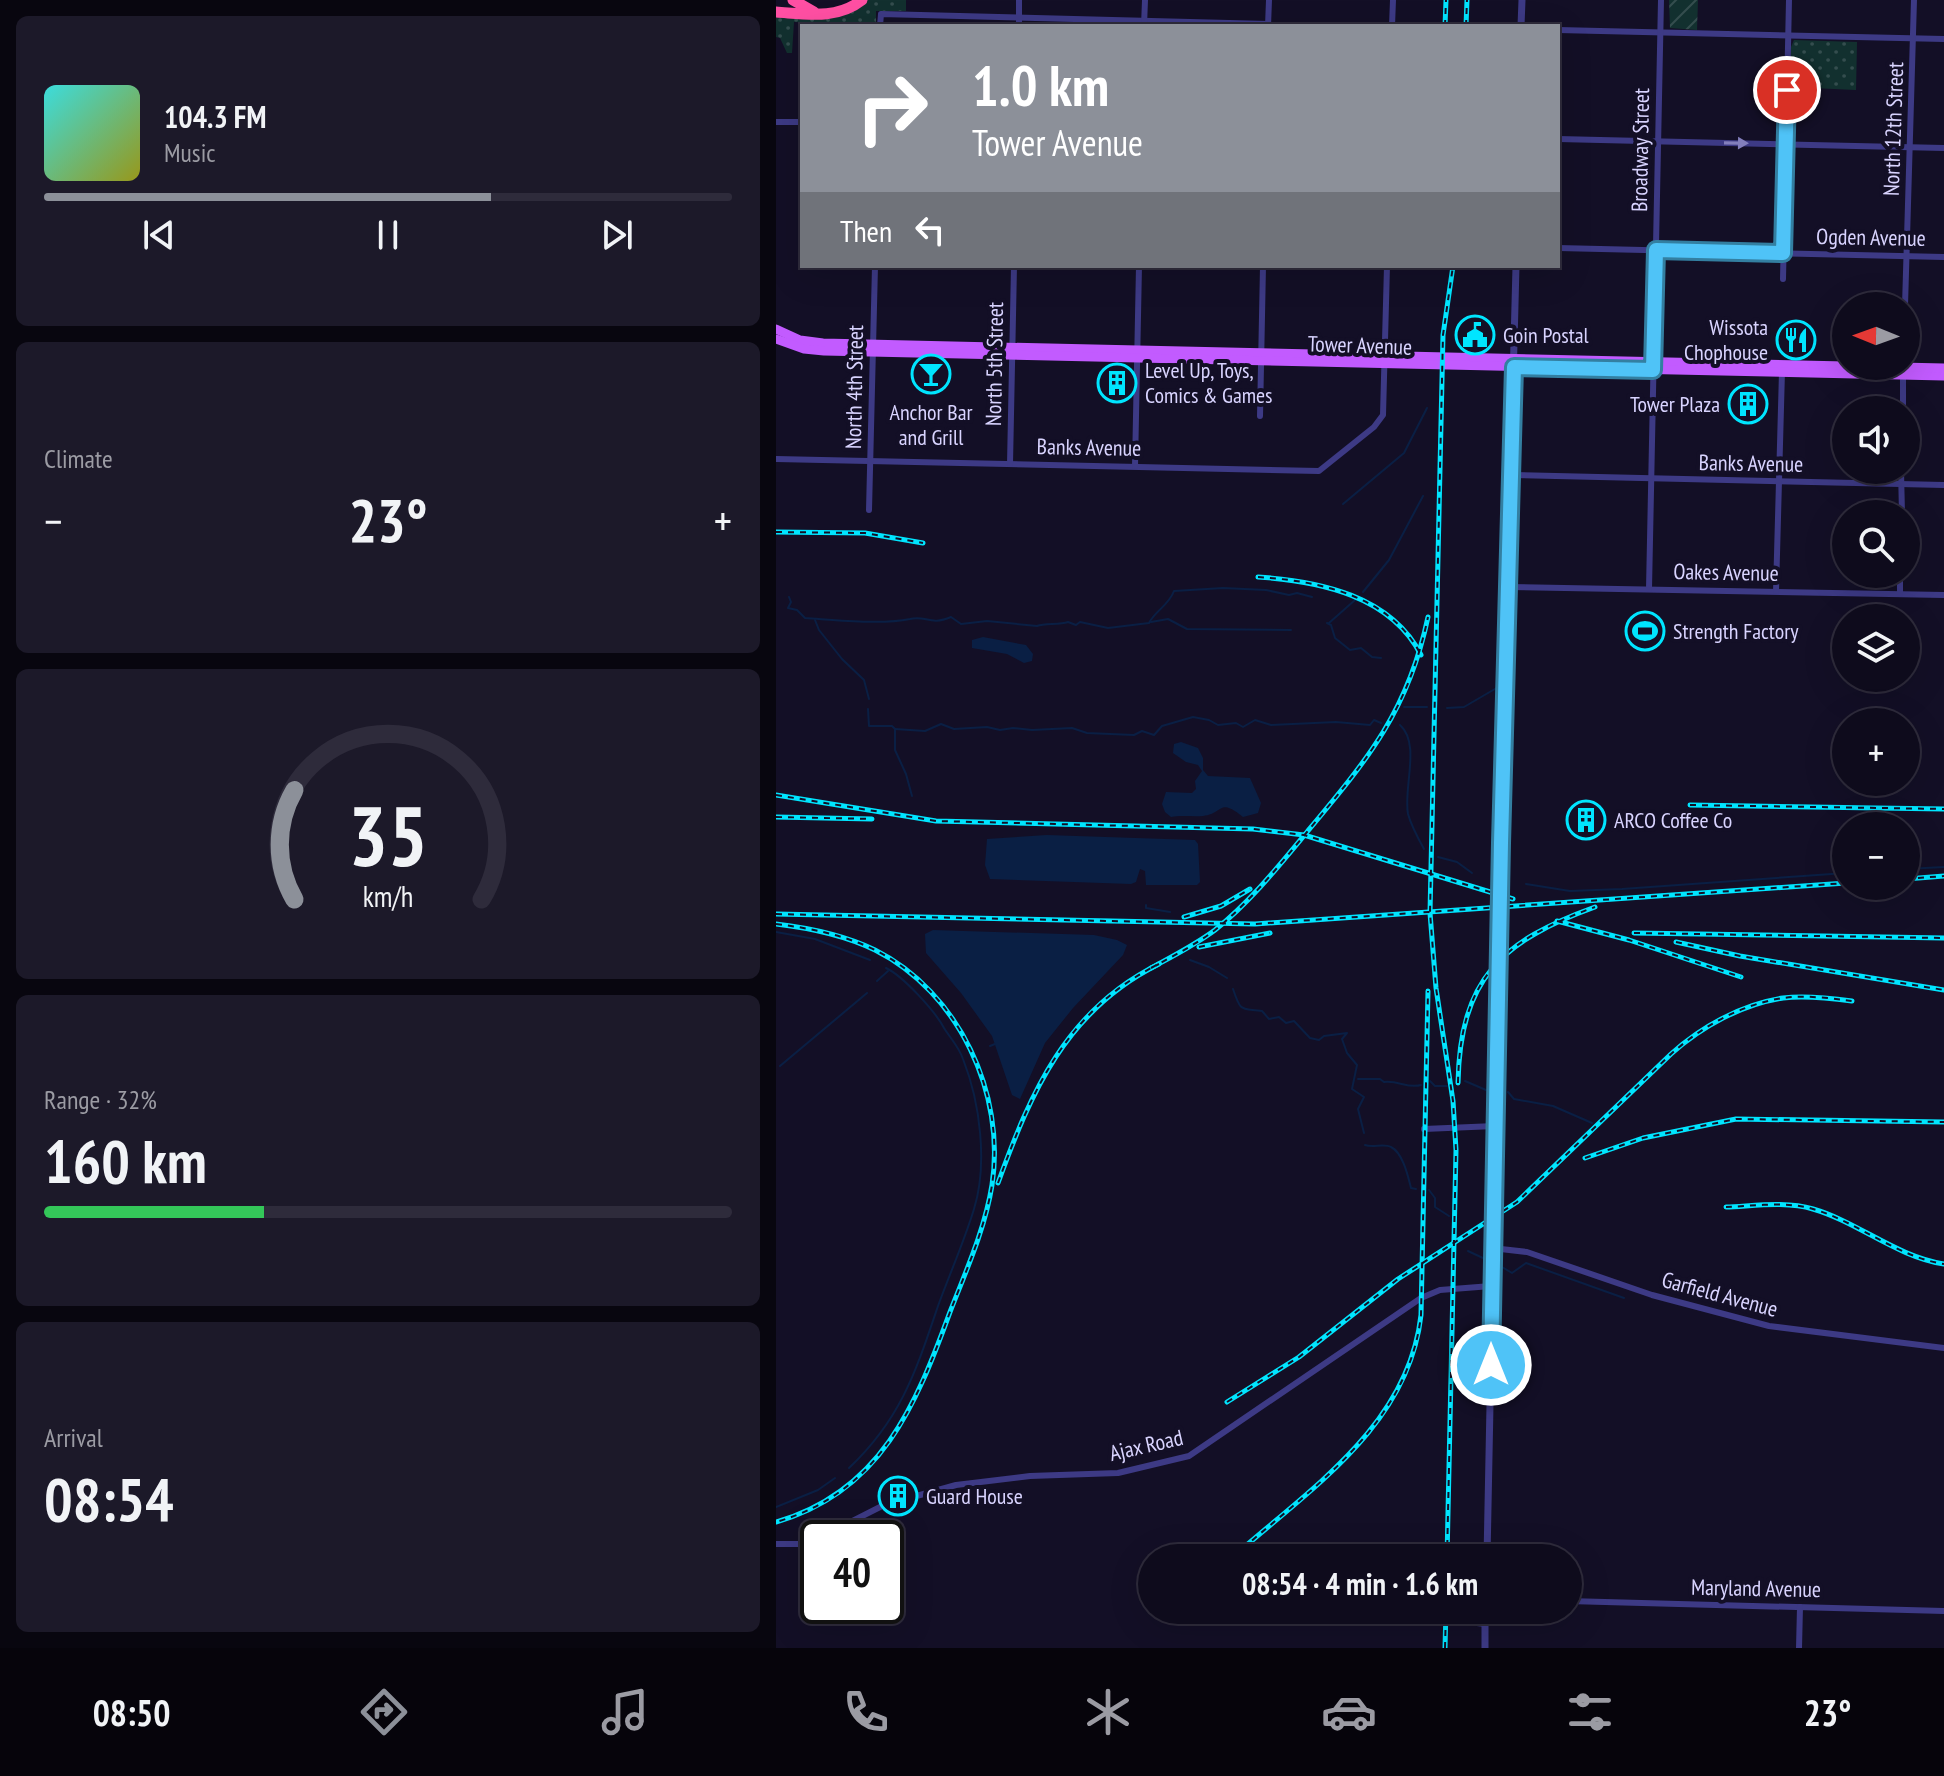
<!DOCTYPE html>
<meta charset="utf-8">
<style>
body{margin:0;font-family:"PT Sans Narrow",sans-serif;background:#1c1929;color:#f1f3f6;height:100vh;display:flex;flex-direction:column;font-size:30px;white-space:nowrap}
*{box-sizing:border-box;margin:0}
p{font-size:26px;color:#9b9ba3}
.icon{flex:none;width:44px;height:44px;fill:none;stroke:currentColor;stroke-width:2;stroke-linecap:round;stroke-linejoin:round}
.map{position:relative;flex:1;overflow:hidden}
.details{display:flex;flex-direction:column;gap:16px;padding:16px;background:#08060f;width:776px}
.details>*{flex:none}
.hud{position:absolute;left:24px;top:24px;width:760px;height:244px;border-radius:0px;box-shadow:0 8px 32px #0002,0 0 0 2px #2e2b3b;background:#8c9099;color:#fff;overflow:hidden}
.needle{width:52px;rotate:271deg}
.buttons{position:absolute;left:1056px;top:292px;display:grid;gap:16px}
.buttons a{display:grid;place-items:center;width:88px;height:88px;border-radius:50%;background:#0e0b1c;box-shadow:0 8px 32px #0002,0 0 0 2px #2e2b3b;font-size:40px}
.speed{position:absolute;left:24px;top:1520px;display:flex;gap:16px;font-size:40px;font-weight:700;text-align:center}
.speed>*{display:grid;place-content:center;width:104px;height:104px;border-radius:50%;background:#0e0b1c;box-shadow:0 8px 32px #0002,0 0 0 2px #2e2b3b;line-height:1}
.speed .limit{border:4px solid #111;border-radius:12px;background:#fff;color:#111}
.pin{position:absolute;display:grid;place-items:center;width:68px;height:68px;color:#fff;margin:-34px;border:4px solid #fff;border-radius:50%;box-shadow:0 2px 8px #0007}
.me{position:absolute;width:88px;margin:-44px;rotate:0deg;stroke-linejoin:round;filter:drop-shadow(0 0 6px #0008)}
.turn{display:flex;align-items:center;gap:28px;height:168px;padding:0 40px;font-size:36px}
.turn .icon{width:104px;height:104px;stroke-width:2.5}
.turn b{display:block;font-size:56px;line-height:68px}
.then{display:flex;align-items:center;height:76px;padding:0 40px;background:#0003;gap:16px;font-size:30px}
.big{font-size:60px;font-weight:600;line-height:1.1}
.details .widget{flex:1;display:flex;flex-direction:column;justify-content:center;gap:12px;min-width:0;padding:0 28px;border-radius:12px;background:#1c1929}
.details .dial{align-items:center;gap:0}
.dial svg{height:208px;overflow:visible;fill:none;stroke:#2e2b3b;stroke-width:7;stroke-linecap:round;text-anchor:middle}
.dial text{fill:#f1f3f6;stroke:none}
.song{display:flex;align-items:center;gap:24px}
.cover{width:96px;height:96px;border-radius:12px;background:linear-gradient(135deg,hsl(180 70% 55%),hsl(60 70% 35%))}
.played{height:8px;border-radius:4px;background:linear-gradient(90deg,#8c9099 65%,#2e2b3b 65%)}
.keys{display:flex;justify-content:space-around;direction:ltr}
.heat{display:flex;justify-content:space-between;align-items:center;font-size:44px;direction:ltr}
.charge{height:12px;border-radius:6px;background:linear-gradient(90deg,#34c759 32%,#2e2b3b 0)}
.trip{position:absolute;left:362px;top:1544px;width:444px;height:80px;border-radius:40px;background:#0e0b1c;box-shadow:0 8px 32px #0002,0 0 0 2px #2e2b3b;font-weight:600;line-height:80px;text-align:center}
.dock{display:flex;height:128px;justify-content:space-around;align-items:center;background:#06040b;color:#9b9ba3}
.dock .icon{width:56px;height:56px}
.dock .current{color:#8c9099}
.dock b{font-size:36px;color:#f1f3f6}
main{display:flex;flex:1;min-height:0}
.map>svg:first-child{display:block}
.grass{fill:url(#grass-dots)}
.garden{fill:url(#garden-furrows)}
.water{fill:#0a1f44}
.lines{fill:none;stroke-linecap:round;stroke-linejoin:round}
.stream{stroke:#0a1f44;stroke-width:2}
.minor{stroke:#3d3a85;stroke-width:6}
.tertiary{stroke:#3d3a85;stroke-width:7}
.primary{stroke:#c25bff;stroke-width:9}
.motorway{stroke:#ff4fa3;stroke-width:11}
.rail-casing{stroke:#00e5ff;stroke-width:5}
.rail{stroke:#130f26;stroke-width:2;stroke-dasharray:6;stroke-linecap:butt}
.oneway{fill:#837fbc}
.route-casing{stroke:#337fa1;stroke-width:20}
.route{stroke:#4fc3f7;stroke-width:14}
.labels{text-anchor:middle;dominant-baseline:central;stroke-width:8;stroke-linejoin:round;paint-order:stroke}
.street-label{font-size:22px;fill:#d9d4ff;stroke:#130f26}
.poi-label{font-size:22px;fill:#d9d4ff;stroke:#130f26;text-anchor:start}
</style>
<main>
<section class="details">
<div class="widget">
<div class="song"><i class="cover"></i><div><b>104.3 FM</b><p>Music</p></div></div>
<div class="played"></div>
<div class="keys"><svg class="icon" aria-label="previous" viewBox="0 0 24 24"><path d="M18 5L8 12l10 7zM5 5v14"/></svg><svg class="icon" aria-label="pause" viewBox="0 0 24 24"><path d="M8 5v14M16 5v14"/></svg><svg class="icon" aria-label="next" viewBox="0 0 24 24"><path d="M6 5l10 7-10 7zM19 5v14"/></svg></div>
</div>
<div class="widget"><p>Climate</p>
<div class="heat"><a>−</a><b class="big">23°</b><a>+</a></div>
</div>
<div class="widget dial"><svg viewBox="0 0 100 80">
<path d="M14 69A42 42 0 1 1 86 69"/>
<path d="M14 69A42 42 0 0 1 14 27" stroke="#8c9099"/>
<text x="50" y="56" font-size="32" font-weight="700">35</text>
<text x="50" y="72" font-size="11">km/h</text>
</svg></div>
<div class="widget"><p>Range · 32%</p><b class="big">160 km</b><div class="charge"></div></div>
<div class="widget"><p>Arrival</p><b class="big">08:54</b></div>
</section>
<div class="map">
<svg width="1168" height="1648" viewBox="0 0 1168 1648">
<defs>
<pattern id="grass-dots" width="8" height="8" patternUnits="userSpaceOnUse" patternTransform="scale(2)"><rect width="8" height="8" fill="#12302f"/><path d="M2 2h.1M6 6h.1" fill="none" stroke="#344d4e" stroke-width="1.8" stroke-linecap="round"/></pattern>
<pattern id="garden-furrows" width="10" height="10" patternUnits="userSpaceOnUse" patternTransform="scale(2)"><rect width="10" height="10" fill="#12302f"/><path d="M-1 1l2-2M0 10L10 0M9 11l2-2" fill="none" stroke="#344d4e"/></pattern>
</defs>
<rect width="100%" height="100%" fill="#130f26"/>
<g class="grass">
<polygon points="91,0 130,0 130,11 100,11 100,24 18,22 16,53 11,53 4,38 0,37 0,16 51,17"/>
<polygon points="1018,40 1081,42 1080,90 1015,87 1015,47"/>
</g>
<polygon class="garden" points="893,0 922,0 921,30 894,28"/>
<g class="water">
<polygon points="207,637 250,645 257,654 256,661 248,663 231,654 196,648 196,640"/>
<path d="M405 742 422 748 427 758V770L432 776 474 778 485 803 482 813 467 817C442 797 448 814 427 816 416 817 406 815 395 817L389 812 386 804 390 792 416 793 420 789 419 781 426 771 422 765 410 762 397 753 398 744Z"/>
<polygon points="271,835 419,840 422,844 424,882 421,885 370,885 369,871 364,869 360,882 355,884 214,879 209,865 211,839"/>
<polygon points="157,930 318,935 341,940 351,945 347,955 297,1008 269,1043 244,1099 236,1095 216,1036 185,993 150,953 149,934"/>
</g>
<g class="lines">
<g class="stream">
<polyline points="567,504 628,453 651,408"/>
<polyline points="587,592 613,560 647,496"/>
<path d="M13 597 15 602 12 608 21 610 29 618C60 620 105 625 134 619 150 615 154 626 175 617L185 624 211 621 261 626C269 623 283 625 292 622L300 625 304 622 332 628 373 623C379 611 393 605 398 591L447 588 490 590 513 595 521 593 536 597"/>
<polyline points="39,620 43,630 66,659 88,680 93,699"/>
<polyline points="375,622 392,619 411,629 515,630"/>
<polyline points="551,623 555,625 559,638 574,650 585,648 596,657 605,658"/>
<polyline points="553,623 579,600"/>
<polyline points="628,707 651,707"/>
<polyline points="671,708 688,707 724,686"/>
<polyline points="92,709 93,726 116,726 119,729 119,750 130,774 136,796"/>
<path d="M624 725C645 744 627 788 632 814 635 825 643 840 648 849"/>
<polyline points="119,729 149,731 165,724 178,729 211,727 224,730 237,728 256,730 296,728 311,733 358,735 366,731 378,735 386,726 417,717 433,720 442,725 460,723 467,727 479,720 495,725 560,722 594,725 598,720 605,723"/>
<polyline points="662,857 681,862 696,873"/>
<polyline points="1130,869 1168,867"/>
<polyline points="750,884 794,891 846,889 1070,873"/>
<polyline points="370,905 370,908 394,912"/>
<polyline points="0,932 39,939 94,960"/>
<polyline points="414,960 433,967 451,978"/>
<polyline points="101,981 112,971"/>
<path d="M457 989C465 1013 465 1008 486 1011L493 1019 503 1017 510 1023 518 1021 534 1038 543 1040 548 1036 571 1033 566 1039 571 1053 581 1065 576 1089 588 1097 582 1109 588 1133"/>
<polyline points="214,1046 219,1044"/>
<polyline points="4,1066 91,993"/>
<path d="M582 1079H604L608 1082C622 1080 632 1089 645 1085"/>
<polyline points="654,1081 659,1086 671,1086"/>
<polyline points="689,1081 710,1090"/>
<polyline points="732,1092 738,1099 777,1106 816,1123"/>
<path d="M589 1145C597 1148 608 1143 615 1147 627 1153 632 1176 635 1188L640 1189"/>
<polyline points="653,1190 659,1198 659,1207 673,1216"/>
<polyline points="692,1251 709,1259"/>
<polyline points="726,1267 736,1273 750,1263 848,1298"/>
<path d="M73 1468C125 1419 140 1371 162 1306 174 1273 188 1242 198 1209 212 1164 204 1102 187 1059 183 1047 175 1039 168 1028 159 1011 127 976 110 968"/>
<polyline points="0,1507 42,1490 59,1478"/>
</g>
<g class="minor">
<polyline points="616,25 635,26"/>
<polyline points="104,26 105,14 492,24"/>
<polyline points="243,26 243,0"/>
<polyline points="368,26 369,0"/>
<polyline points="492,26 493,0"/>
<polyline points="616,26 617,0"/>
<polyline points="782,30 1168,39"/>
<polyline points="0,122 26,122"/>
<polyline points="782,139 1168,148"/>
<polyline points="782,248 1168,257"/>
<polyline points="1007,279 1013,0"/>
<polyline points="1129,306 1138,0"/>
<polyline points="1127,410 1127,374"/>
<polyline points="484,416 487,266"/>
<polyline points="0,459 543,471 598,427 607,415 611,266"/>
<polyline points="234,464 238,266"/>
<polyline points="359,466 363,266"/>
<polyline points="1125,470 1126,514"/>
<polyline points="734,475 1168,485"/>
<polyline points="93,510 99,266"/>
<polyline points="732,587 1168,595"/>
<polyline points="873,589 885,0"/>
<polyline points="1000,591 1006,371"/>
<polyline points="1124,594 1124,574"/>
<polyline points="648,1129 719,1126"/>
<polyline points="716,1248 751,1252 876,1295 993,1326 1168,1348"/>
<polyline points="43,1538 108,1505 180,1485 254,1476 342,1473 413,1456 645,1298 664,1290 715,1286"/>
<polyline points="0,1544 32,1544 42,1538"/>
<polyline points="792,1601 1168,1611"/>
<polyline points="701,1623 709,1624"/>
<polyline points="1023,1648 1024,1607"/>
</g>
<g class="tertiary">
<polyline points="745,26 746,0"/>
<polyline points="711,1558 725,843 740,266"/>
<polyline points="709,1648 709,1610"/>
</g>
<g class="primary">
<polyline points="0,329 24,340 47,343 1070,366"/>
<polyline points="0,339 28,349 48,351 1168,376"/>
<polyline points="1079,366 1168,368"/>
</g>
<g class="motorway">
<polyline points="17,0 38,12"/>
<path d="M0 12C30 14 61 20 86 0"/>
</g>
<g class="rail-casing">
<g id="rail">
<polyline points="669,26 670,0"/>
<polyline points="690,26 691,0"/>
<polyline points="0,532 89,533 147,543"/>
<path d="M482 577C544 581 615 596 645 655"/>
<polyline points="0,795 160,821 477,829 528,835 737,899"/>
<polyline points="914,805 1168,809"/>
<polyline points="0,817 96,819"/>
<polyline points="1130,879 1168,876"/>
<polyline points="0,914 479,924 1070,883"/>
<polyline points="408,917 445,906 474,889"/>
<polyline points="781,921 853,940 965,977"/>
<path d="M0 924C34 928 68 935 99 950 183 992 230 1094 216 1185 209 1229 190 1271 174 1312 140 1405 105 1492 0 1522"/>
<polyline points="858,933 1168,938"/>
<polyline points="900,942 964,956 1168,990"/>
<polyline points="423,947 494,933"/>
<path d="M375 968C397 956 419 945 439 930 474 902 502 867 531 832 591 760 632 712 652 617"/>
<path d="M682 1083C684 979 725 941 819 907"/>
<polyline points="809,1158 867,1138 960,1119 1168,1122"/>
<path d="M222 1183C255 1092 290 1010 383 964"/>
<path d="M950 1207C978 1206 1010 1201 1037 1209 1082 1222 1121 1257 1168 1264"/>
<path d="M451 1402 523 1357 622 1279 741 1202 895 1054C925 1027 966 1004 1007 998 1029 995 1054 998 1076 1001"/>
<path d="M458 1556C534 1489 633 1425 645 1315L652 991"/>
<polyline points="671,1558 680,1150 677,1101 660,988 654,913 667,335 677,266"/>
<polyline points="669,1648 670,1610"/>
</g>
</g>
<use href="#rail" class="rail"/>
</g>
<defs><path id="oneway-solid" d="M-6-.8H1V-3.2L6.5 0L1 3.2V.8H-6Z" transform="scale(2)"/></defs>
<use class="oneway" href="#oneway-solid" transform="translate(960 143) rotate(1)"/>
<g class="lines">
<g class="route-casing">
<polyline id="route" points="715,1365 725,843 738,367 877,370 880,250 1007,253 1011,90"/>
</g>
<use href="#route" class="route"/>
</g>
<defs>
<g id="civic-ring" transform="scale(2)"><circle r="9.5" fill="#130f26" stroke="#00e5ff" stroke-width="1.5"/><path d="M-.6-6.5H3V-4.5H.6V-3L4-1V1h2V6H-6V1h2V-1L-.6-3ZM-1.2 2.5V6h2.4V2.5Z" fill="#00e5ff"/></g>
<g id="restaurant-ring" transform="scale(2)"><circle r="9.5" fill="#130f26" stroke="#00e5ff" stroke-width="1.5"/><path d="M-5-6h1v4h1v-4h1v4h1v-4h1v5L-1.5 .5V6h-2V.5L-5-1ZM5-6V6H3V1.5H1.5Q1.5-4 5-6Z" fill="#00e5ff"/></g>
<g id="bar-ring" transform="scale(2)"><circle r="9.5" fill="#130f26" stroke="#00e5ff" stroke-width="1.5"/><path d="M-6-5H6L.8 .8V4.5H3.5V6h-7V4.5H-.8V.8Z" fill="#00e5ff"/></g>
<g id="building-ring" transform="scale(2)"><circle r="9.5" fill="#130f26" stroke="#00e5ff" stroke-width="1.5"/><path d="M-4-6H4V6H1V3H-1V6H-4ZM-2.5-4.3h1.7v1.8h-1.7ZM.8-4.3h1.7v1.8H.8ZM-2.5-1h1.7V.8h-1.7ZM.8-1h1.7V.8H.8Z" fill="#00e5ff"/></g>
<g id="stadium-ring" transform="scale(2)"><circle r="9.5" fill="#130f26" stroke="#00e5ff" stroke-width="1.5"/><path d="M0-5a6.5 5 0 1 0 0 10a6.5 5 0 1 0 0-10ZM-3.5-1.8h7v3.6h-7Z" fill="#00e5ff"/></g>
</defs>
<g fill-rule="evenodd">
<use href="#civic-ring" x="699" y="335"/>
<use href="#restaurant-ring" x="1020" y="340"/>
<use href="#bar-ring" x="155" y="374"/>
<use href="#building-ring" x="341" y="383"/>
<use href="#building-ring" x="972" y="404"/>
<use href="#stadium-ring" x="869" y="631"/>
<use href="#building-ring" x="810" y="820"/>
<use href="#building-ring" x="122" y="1496"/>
</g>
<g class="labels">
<g class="street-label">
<text transform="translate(1117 129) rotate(-88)">North 12th Street</text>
<text transform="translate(864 150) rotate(-89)">Broadway Street</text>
<text transform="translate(1095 237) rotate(1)">Ogden Avenue</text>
<text transform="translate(584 345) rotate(2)">Tower Avenue</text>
<text transform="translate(218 364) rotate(-89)">North 5th Street</text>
<text transform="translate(78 387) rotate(-89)">North 4th Street</text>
<text transform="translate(313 447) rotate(1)">Banks Avenue</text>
<text transform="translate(975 463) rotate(1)">Banks Avenue</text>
<text transform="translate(950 572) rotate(1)">Oakes Avenue</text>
<text transform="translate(944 1294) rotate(15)">Garfield Avenue</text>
<text transform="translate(370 1445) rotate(-13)">Ajax Road</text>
<text transform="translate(980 1588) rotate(1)">Maryland Avenue</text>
</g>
<g class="poi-label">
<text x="992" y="327" text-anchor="end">Wissota<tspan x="992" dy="25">Chophouse</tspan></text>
<text x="727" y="335">Goin Postal</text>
<text x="369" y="370">Level Up, Toys,<tspan x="369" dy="25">Comics &amp; Games</tspan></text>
<text x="944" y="404" text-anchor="end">Tower Plaza</text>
<text x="155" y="412" text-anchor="middle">Anchor Bar<tspan x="155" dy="25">and Grill</tspan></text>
<text x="897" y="631">Strength Factory</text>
<text x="838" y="820">ARCO Coffee Co</text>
<text x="150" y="1496">Guard House</text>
</g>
</g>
</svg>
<div class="buttons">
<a><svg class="needle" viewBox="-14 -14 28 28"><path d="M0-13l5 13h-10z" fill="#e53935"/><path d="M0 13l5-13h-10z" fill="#9b9ba3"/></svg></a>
<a><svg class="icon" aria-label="sound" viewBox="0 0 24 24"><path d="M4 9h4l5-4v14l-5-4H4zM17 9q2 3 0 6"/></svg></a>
<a><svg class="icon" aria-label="search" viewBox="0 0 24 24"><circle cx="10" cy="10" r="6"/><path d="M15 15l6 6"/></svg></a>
<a><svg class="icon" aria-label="layers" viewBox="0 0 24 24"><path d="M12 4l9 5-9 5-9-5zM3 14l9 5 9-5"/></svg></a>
<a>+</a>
<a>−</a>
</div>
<div class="speed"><div class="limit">40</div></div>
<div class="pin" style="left:1011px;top:90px;background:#d93025"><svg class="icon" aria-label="arrive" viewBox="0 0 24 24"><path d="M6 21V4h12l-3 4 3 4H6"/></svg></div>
<svg class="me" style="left:715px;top:1365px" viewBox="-20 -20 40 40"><circle r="17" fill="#4fc3f7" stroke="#fff" stroke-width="3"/><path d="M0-11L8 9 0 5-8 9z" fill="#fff"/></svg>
<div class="trip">08:54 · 4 min · 1.6 km</div>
<div class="hud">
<div class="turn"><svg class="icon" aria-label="right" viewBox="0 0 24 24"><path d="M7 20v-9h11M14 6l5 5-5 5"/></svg><div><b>1.0 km</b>Tower Avenue</div></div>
<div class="then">Then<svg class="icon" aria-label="left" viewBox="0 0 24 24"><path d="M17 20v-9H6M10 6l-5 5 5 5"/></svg></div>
</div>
</div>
</main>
<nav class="dock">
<b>08:50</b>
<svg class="icon current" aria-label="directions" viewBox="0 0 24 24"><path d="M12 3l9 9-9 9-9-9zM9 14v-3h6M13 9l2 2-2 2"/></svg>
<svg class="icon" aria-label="music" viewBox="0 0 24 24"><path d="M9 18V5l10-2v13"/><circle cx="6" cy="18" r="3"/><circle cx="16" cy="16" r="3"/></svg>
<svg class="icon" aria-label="phone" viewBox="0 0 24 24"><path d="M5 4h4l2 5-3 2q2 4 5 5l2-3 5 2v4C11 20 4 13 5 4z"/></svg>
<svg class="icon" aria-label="climate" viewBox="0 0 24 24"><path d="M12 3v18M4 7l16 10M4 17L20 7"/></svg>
<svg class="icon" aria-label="car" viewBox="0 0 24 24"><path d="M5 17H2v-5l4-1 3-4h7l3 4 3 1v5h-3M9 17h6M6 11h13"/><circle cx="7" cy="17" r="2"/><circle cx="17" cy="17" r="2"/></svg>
<svg class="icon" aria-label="filters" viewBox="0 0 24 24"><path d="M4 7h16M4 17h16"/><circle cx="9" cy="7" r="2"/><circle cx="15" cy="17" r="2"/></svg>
<b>23°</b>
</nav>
